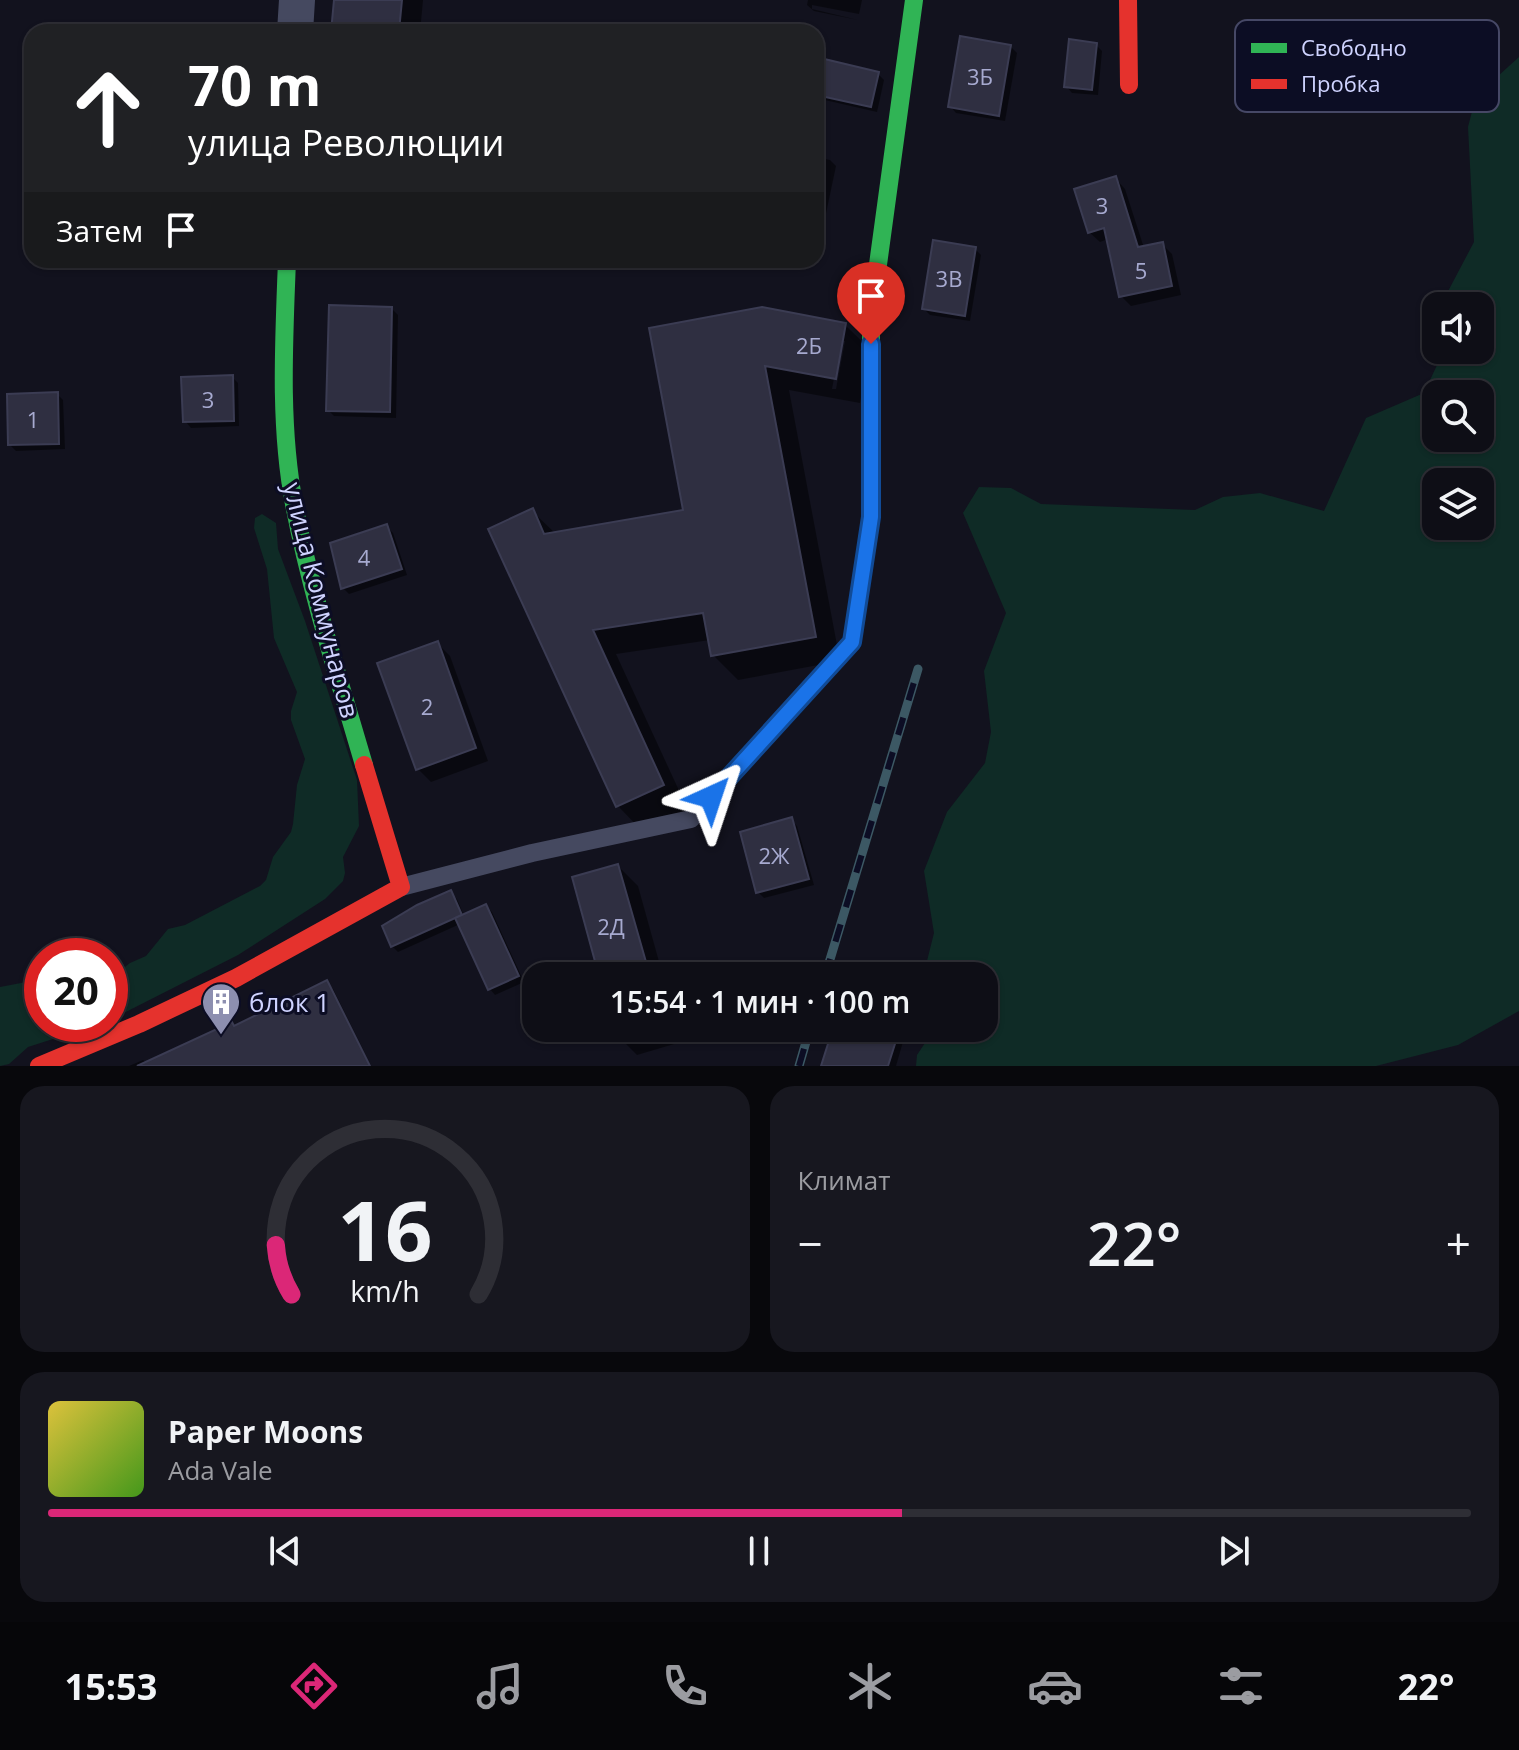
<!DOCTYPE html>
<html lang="ru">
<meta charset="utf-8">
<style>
body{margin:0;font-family:"Open Sans",sans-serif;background:#17171f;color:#f1f3f6;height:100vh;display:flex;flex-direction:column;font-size:30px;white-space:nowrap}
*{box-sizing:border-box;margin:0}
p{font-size:26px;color:#9b9ca1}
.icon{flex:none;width:44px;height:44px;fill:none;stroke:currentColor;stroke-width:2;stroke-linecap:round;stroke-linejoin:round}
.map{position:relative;height:1066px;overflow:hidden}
.sheet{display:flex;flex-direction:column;gap:20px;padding:20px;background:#08080c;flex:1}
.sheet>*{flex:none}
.guide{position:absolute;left:24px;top:24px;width:800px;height:244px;border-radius:24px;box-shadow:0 2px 6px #0004,0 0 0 2px #2e2e35;background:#202124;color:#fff;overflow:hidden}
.buttons{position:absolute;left:1422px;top:292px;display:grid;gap:16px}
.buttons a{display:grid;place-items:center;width:72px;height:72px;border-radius:16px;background:#0e0e16;box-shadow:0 2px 6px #0004,0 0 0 2px #2e2e35;font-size:40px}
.speed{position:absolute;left:24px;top:938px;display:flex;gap:16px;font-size:40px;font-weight:700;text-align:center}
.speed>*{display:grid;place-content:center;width:104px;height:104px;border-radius:50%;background:#0e0e16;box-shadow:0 2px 6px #0004,0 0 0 2px #2e2e35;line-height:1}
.speed .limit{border:12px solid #d22;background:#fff;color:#111}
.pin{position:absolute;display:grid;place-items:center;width:68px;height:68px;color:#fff;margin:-82px -34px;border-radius:50% 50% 50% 0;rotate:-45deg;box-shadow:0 0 8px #0007}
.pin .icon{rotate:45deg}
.me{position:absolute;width:88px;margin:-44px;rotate:42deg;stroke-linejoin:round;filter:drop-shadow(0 0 6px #0008)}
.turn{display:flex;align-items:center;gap:28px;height:168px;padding:0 32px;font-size:36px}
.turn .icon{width:104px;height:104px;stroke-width:2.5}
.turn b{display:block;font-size:56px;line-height:68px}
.then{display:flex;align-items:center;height:76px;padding:0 32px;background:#0003;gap:16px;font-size:30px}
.big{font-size:60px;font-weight:600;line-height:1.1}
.sheet .widget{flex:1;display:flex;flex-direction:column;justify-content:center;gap:12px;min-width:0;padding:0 28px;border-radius:24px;background:#17171f}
.sheet .dial{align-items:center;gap:0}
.dial svg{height:208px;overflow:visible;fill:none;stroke:#2e2e35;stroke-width:7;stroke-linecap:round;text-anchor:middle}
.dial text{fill:#f1f3f6;stroke:none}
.song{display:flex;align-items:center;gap:24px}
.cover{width:96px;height:96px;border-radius:12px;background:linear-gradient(135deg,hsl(50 70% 55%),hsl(100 70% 35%))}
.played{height:8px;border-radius:4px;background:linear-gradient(90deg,#db2777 60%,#2e2e35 60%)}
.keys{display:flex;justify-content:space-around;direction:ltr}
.heat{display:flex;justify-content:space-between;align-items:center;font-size:44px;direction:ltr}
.sheet .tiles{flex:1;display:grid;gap:20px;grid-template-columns:1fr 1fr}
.widget:last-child{grid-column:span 2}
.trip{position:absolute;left:522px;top:962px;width:476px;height:80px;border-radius:24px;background:#0e0e16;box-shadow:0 2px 6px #0004,0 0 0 2px #2e2e35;font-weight:600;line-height:80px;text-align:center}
.menu{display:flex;height:128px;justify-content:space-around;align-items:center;background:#060609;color:#9b9ca1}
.menu .icon{width:56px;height:56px}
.menu .active{color:#db2777}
.menu b{font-size:36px;color:#f1f3f6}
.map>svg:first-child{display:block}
.green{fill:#0f2b26;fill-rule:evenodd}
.shadow{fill:#0007;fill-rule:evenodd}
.building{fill:#2f2f41;stroke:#3b3c53;stroke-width:2}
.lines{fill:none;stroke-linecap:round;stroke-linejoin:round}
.lane{stroke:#454960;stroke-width:18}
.street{stroke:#454960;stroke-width:36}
.fast{stroke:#30b455;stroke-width:18}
.jam{stroke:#e5322d;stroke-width:18}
.rail-casing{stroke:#3c5864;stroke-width:9}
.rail{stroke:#0c0d24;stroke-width:6;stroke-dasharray:18;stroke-linecap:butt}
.route-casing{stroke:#114b97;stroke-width:20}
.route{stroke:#1a73e8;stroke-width:14}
.labels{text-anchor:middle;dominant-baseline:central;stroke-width:6;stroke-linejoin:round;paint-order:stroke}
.number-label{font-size:22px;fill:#a7aad0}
.street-label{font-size:26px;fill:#cfd3ff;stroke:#0c0d24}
.poi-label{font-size:26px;fill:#cfd3ff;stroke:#0c0d24;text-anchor:start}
.key{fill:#0c0d24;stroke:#464866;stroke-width:2}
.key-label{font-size:22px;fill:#cfd3ff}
</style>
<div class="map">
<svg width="1519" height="1066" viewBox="0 0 1519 1066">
<rect width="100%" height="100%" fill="#12121e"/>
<g class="green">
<path d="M1519 57V1011L1458 1045 1376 1066H916L917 1055 935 1028H984V976H927L926 965 934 933 924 871 947 812 985 763 991 732 984 671 1006 613 963 513 979 487 1011 488 1041 504 1195 510 1223 497 1260 493 1324 511 1366 418 1424 393 1438 363 1440 350H1480V306H1444L1445 297 1474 242 1468 127 1476 96ZM1436 394H1480V438H1436ZM1436 482H1480V526H1436Z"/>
<polygon points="262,514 276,523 278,549 305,621 357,780 359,826 343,857 345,873 343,881 325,899 238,955 110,1020 110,975 116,974 130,963 146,956 168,929 185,925 260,886 266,880 273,857 291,832 293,824 297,785 305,759 291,720 291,711 297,692 274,638 267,569 254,528 255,518"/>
<polygon points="42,979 42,1024 100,1024 28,1047 9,1064 0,1066 0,987"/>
</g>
<g class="shadow">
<polygon points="336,0 423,0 420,32 333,32"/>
<polygon points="808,0 862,0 859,14 812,5 812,9 858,20 814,11 807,5"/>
<polygon points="664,25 695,32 663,32"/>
<polygon points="1096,45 1102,51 1098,95 1072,93 1066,86"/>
<polygon points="1010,46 1017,53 1005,121 956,113 950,106"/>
<polygon points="816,60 878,74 884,80 877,112 816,98"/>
<polygon points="816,157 830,160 836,166 820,242 816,241"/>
<polygon points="1115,178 1125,189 1144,248 1162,244 1172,254 1181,295 1131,306 1121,296 1108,239 1100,242 1089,232"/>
<polygon points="975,249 981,255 970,321 930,315 924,309"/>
<polygon points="392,309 398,315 396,418 334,416 328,410"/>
<path d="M845 325 870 349 860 403 789 390 840 661 738 680 713 655 710 640 616 654 688 810 642 831 618 806 532 511 556 534 686 512 651 330ZM841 341H845L836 389H832Z"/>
<polygon points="232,377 238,383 239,426 191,428 185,421"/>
<polygon points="57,394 63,400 65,449 16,451 10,445"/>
<polygon points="386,526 393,533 407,575 349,594 343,588"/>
<polygon points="437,643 450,656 488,761 431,782 418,769"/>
<polygon points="791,820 797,826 814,885 764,898 758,892"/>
<polygon points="618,866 638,886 663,976 601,976"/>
<polygon points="450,893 457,899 464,916 486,906 492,912 524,982 495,995 489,988 460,924 398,952 392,946"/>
<polygon points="853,969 876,976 850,976"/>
<polygon points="327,983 333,989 371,1066 310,1066"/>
<polygon points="615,1028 677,1028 681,1042 637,1055 617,1035"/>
<polygon points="835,1028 907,1028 896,1066 823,1066"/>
<polygon points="143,1060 147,1063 255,1066 129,1066"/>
</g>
<g class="building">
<polygon points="334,0 402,0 399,31 373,28 373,32 331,32"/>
<polygon points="960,36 1011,45 999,116 948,107"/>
<polygon points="1069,39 1097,43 1092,90 1064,87"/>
<polygon points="816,57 879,72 871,107 816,95"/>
<polygon points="1116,176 1138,247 1163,242 1172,286 1119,297 1104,228 1088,233 1074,189"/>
<polygon points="933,240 976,247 965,316 922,309"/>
<polygon points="329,305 392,307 390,412 326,411"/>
<polygon points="762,307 846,323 836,379 765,366 816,637 711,656 703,613 593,630 664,785 616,807 488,529 533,508 544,534 683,510 649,328"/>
<polygon points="233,375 234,421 183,422 181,377"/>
<polygon points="58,392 59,444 8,445 7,394"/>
<polygon points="387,524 402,569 341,589 330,543"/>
<polygon points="438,641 476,748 416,770 377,663"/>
<polygon points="792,817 809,879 756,893 740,832"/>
<polygon points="618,864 650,976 599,976 572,877"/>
<polygon points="451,890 462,915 391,947 382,926 417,905"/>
<polygon points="486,904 519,976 488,990 455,918"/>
<polygon points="327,980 370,1066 137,1066 232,1022 234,1026"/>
<polygon points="833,1028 900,1028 888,1066 821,1066"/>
</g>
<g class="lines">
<polyline class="lane" points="401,887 532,853 691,819 852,642 871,517"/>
<polyline class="street" points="295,32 297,0"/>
<g class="fast">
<path d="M287 260C284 341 279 424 294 504 311 593 339 679 364 765"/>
<polyline points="871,517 871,316 914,0"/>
</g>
<g class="jam">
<polyline points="1128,0 1129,85"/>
<polyline points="39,1066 139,1024 236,978 401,887 364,765"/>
</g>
<g class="rail-casing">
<g id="rail">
<polyline points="825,976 918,669"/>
<polyline points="799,1066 810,1028"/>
</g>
</g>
<use href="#rail" class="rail"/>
</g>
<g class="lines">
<g class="route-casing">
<polyline id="route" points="711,797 852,642 871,517 871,344"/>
</g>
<use href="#route" class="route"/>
</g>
<defs>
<g id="building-pin" transform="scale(2)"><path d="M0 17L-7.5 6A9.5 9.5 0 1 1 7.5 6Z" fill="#8d8fb0" stroke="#0c0d24"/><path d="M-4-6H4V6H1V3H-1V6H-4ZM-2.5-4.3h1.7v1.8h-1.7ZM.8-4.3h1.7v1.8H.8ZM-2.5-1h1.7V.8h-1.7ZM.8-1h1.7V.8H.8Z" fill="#fff"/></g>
</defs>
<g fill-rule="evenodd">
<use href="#building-pin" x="221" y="1002"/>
</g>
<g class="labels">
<g class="number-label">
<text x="980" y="76">3Б</text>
<text x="1102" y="205">3</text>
<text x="1141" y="270">5</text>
<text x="949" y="278">3В</text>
<text x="809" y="345">2Б</text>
<text x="208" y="399">3</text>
<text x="33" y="419">1</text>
<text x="364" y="557">4</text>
<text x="427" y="706">2</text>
<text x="774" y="855">2Ж</text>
<text x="611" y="926">2Д</text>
</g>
<g class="street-label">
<text transform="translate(322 600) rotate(76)">улица Коммунаров</text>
</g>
<g class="poi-label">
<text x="249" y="1002">блок 1</text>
</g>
</g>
<rect x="1235" y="20" width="264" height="92" rx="12" class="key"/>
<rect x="1251" y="43" width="36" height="10" fill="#30b455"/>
<rect x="1251" y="79" width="36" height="10" fill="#e5322d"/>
<g class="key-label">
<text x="1301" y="56">Свободно</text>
<text x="1301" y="92">Пробка</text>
</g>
</svg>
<div class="buttons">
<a><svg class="icon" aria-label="sound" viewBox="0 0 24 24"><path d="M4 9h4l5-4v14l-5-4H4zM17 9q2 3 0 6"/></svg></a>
<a><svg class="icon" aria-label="search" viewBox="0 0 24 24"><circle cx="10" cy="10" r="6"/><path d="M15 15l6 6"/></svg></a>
<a><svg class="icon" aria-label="layers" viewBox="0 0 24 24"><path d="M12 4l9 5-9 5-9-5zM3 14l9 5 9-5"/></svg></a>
</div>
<div class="speed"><div class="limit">20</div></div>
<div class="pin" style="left:871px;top:344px;background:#d93025"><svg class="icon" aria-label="arrive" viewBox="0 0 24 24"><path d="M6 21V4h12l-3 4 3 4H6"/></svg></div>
<svg class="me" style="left:711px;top:797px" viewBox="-20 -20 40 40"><path d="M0-17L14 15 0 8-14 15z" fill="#1a73e8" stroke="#fff" stroke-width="4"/></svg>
<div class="trip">15:54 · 1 мин · 100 m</div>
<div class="guide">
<div class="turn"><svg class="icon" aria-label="ahead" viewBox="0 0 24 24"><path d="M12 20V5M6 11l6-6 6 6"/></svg><div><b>70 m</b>улица Революции</div></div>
<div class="then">Затем<svg class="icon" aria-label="arrive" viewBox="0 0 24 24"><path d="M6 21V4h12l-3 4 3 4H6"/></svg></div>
</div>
</div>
<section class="sheet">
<div class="tiles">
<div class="widget dial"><svg viewBox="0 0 100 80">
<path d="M14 69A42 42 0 1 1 86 69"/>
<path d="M14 69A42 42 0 0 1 8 50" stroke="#db2777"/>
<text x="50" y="56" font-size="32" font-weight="700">16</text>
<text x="50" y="72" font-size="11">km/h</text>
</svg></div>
<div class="widget"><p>Климат</p>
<div class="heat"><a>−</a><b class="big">22°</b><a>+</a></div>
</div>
<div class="widget">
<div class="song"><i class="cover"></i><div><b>Paper Moons</b><p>Ada Vale</p></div></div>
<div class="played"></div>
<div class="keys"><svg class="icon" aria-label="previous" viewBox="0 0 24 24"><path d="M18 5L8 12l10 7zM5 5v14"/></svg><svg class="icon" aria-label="pause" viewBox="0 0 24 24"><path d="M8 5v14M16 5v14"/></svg><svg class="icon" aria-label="next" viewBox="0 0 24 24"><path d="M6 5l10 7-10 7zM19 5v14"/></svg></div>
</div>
</div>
</section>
<nav class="menu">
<b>15:53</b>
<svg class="icon active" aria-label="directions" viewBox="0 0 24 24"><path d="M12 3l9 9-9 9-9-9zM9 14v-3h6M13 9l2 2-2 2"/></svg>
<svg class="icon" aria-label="music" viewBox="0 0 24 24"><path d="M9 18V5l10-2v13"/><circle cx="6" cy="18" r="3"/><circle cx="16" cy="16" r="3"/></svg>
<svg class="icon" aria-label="phone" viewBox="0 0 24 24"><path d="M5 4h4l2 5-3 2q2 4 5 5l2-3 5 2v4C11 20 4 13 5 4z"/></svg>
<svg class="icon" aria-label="climate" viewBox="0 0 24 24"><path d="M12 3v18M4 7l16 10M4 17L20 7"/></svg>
<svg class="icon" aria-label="car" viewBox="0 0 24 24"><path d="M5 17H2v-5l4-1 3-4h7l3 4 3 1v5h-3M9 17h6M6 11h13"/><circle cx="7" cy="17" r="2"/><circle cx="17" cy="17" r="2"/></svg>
<svg class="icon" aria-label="filters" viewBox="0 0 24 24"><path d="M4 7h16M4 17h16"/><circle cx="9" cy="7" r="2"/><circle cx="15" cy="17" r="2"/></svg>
<b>22°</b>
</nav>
